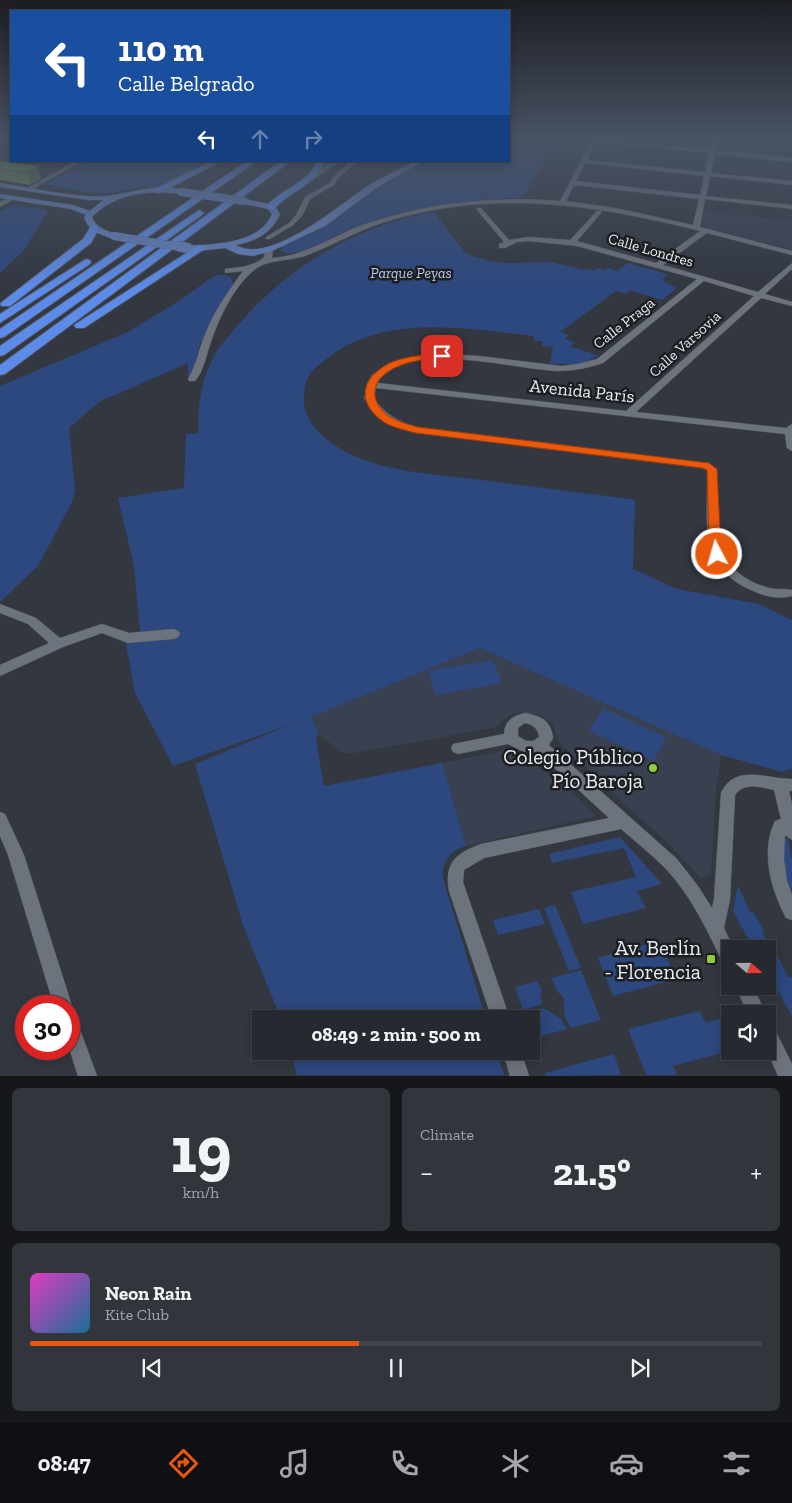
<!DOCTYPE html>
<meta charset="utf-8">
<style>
body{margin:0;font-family:"Zilla Slab",serif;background:#32353c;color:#f1f3f6;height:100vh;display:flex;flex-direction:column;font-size:19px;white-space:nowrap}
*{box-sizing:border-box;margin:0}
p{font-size:16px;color:#a4a6ab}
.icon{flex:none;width:28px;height:28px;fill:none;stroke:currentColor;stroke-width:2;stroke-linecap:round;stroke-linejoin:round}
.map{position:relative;height:1076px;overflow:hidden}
.drawer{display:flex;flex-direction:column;gap:12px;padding:12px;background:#15171a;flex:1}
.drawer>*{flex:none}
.banner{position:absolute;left:10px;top:10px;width:500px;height:152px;border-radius:0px;box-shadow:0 2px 12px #0003,0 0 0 1px #42454c;background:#1a4fa0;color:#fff;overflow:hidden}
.needle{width:32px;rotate:110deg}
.buttons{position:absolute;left:721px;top:940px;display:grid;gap:10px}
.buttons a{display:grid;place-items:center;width:55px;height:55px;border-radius:0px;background:#262930;box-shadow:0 2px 12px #0003,0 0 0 1px #42454c;font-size:25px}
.speed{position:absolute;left:15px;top:995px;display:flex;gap:10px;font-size:25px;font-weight:700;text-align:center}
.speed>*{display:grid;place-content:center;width:65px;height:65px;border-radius:50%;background:#262930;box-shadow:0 2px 12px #0003,0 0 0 1px #42454c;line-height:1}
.speed .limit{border:8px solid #d22;background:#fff;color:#111}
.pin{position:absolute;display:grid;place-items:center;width:42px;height:42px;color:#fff;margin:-21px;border-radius:10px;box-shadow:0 2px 8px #0006}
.me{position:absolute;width:55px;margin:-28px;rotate:354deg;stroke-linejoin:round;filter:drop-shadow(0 0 4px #0008)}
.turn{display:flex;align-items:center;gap:18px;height:105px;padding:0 25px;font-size:22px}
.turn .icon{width:65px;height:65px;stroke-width:2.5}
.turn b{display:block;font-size:35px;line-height:42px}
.lanes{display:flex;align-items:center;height:48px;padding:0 25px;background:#0003;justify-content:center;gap:25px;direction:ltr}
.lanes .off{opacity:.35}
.big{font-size:38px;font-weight:800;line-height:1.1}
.drawer .widget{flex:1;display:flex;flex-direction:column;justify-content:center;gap:8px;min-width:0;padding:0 18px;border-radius:8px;background:#32353c}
.drawer .dial{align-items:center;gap:0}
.dial b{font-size:65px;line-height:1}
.song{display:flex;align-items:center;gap:15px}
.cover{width:60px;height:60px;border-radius:8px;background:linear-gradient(135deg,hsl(310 70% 55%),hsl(200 70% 35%))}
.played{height:5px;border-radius:2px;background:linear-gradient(90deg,#ea580c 45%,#42454c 45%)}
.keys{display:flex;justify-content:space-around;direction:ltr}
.heat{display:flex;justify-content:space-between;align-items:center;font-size:28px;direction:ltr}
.drawer .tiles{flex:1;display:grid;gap:12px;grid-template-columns:1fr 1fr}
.widget:last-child{grid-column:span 2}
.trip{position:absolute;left:252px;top:1010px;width:288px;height:50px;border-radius:0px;background:#262930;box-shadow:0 2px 12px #0003,0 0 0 1px #42454c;font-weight:800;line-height:50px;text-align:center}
.dock{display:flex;height:80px;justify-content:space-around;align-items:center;background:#0f1013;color:#a4a6ab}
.dock .icon{width:35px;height:35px}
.dock .active{color:#ea580c}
.dock b{font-size:22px;color:#f1f3f6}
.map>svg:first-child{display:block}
.built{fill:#39404f}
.green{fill:#2d487f}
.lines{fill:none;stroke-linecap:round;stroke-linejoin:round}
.minor-casing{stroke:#50545b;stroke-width:1}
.major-casing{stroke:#50545b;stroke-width:1}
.highway-casing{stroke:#50545b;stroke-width:2}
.minor{fill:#6d737d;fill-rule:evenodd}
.major{fill:#6381be;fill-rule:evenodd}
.highway{fill:#5d8be9;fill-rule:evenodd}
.major-bridge-far1-casing{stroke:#50545b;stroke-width:8;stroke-linecap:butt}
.major-bridge-casing{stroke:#50545b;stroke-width:11;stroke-linecap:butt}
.major-bridge-far1{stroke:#6381be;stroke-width:8}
.major-bridge{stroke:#6381be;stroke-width:10}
.wall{fill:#73924f}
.shaded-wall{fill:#5e7740}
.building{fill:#86aa5c;stroke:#5e7740}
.route{fill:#ea580c;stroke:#983908}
.poi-dot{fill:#92cd3e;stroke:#1c1e22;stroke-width:2}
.labels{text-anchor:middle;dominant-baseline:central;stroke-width:5;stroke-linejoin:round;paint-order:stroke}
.far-street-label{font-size:15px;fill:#e9ecf2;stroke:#1c1e22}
.far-park-label{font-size:15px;font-style:italic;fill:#b5c9ee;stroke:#1c1e22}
.street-label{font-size:18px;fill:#e9ecf2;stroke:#1c1e22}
.near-poi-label{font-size:21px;fill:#e9ecf2;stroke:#1c1e22;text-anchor:end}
</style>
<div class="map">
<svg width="792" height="1076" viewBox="0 0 792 1076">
<rect width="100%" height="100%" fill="#323740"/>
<g class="built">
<polygon points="704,211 792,221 792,250 704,227 701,226"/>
<polygon points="480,648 721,755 716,791 711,875 700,878 675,850 560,744 552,723 540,715 520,712 507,716 499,725 493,728 349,754 340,751 318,734 310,717"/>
<polygon points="506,750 537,759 541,762 538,768 556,776 597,816 466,846 442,763"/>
</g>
<g class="green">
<path d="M509 139H558L523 197C463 200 402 207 347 230 332 237 295 260 281 251L282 246 319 230 374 189 427 161H509Z"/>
<polygon points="88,161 206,161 165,186 135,188 113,193 104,194 72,190 46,184"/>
<polygon points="13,205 47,210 47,213 23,251 0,273 0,212"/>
<path d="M434 212 464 251 472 256 490 261 507 263 551 262 585 270 588 269 595 271 598 268 605 270 608 268 617 271 628 263 668 274 663 279 665 282 677 288 662 300 630 290 625 294 616 291 560 332 569 335 565 339 575 342 570 346 599 356 579 364H550L553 347 542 346V341H534V336C467 329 387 313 329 357 312 370 305 375 304 396 302 423 327 442 348 453 386 472 432 474 473 479 527 486 581 492 635 500L633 569 677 589 759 604 792 620V768L782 772 721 755 480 648 311 717 319 734 316 740 324 786 442 763 466 846C451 850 441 862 443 879L486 1019H281L243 925 195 764 297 722 173 766 135 693 125 639 140 632 134 566 118 498 184 488 186 434 198 433C198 406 200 384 212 360 218 347 228 337 237 326 285 269 359 224 434 212Z"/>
<polygon points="217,275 224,275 231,277 233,283 200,344 195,370 188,378 188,363 99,402 69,428 75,490 72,502 38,566 0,602 0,386 128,332 179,301 208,280"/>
<polygon points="493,660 502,683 436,695 428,671"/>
<polygon points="603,708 666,737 654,761 589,731"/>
<polygon points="620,837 662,884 637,891 646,908 583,924 571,892 636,877 624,848 552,863 549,854"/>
<polygon points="782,838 788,839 792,860 792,901 785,883"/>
<polygon points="738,885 750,912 753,912 764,930 762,931 768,943 771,943 788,977 791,977 792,979 792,1016 768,973 768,949 754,949 733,911"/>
<polygon points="555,905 581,968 569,971 544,908"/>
<polygon points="539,909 545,924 498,935 493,920"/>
<polygon points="658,941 677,979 613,996 598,958"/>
<path d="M581 970 601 1020 571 1028C564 1017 563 1010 564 998L557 991 551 978Z"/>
<polygon points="538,981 542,992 540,996 543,1004 523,1010 515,987"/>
<polygon points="544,1008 561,1019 567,1029 533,1038 531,1019 526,1019 524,1014"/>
<polygon points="699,1011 706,1023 730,1015 730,1046 719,1050 721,1053 673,1066 677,1075 646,1075 628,1029"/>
<polygon points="290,1051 496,1051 504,1075 297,1075"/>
<polygon points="614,1054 621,1075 546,1076 545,1073"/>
</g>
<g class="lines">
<g class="minor-casing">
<g id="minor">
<path d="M592 139 710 150 712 139H718L715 150 792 158V162L715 154 711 173 792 181V185L710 176 706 196 792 205V209L705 199 700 227 792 251V255L707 233 663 265 758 292 792 263V269L765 294 792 302V306L761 298 636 412 786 428 792 424V451L787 448 785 434 376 388 374 398C384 414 399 422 417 427L708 463 717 469C719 520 707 571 769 588 777 590 784 588 792 590V596C778 600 764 596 751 590 697 567 708 519 707 470L702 468 416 433C393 427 377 418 364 398L368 387 366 385 372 375 389 363 417 356 447 354 479 356 561 366 578 364 597 359 697 279 577 246 528 241 517 242 505 248H499V244L504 242 477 210V208H481L509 240 528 237 570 240 597 211H601V213L577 241 656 263 700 231C591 204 489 188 379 224 355 232 333 245 310 254 292 262 267 258 253 271 233 288 219 318 211 342 207 353 205 364 200 374L195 381H189L188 379C197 365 199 347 206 332 215 310 229 290 243 271L225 273V269C240 267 253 267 264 257L266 247 273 249 272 258C307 256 335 234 368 223 430 202 495 196 560 201ZM596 142 709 153 705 172 587 160ZM586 163 704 176 700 195 576 181ZM574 185 699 199 693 225 615 208 566 201ZM704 281 754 296 626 411 378 383C380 377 383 376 388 372 426 344 513 369 558 371 573 371 588 368 603 363Z"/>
<polygon points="14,161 22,161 0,173 0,169"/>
<polygon points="75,161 83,161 31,190 26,189"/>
<polygon points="334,161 341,161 303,186 299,186 299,184"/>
<polygon points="351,161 358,161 339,177 334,185 310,199 302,216 293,225 270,239 266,239 266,237 289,223 296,215 305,197 330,183 335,175"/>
<polygon points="11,197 16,198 0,207 0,202"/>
<polygon points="0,604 36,618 60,638 102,624 129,633 174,629 178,631 180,634 178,637 174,639 128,643 102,633 63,647 0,676 0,665 49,643 28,624 0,613"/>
<path d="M525 713C541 716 551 720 553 738L549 745 677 859 698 886 712 908 714 899 721 793C735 763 766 779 792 779V791H789L792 804V840L785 835 784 859 787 881 792 895V920L786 918C771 889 760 853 775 821L781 819 774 790C760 787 744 782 735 795L730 899 724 928 734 949H730V968L724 965C708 932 691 895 665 868 651 854 636 842 621 829L484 858 464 870 463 882 510 1019H492L449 891C444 863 456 853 481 844L609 818 537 752H524L508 744 458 754 453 752 451 748 453 744 504 734C505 720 513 716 525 713ZM525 723C533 725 538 728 539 737L533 741H526L518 736V728Z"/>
<polygon points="0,812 5,814 24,855 72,1006 69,1013 69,1006 54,1006 8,855 0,836"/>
<polygon points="735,986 753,986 766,1014 748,1014"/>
<polygon points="69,1013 75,1016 97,1076 78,1076 69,1048"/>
<polygon points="768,1025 774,1028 792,1064 792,1076 778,1076 767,1051"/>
<polygon points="503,1051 521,1051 529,1076 510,1076"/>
</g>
</g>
<g class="major-casing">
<g id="major">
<path d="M415 161H424L376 188 325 226 272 251 253 256 238 254 225 248 198 251H188L184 248C189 244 196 246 203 245 227 243 261 240 272 214L268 209 241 203V199H244L274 205 280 214C272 233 256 241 236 245 271 266 342 202 371 184 385 176 400 169 415 161Z"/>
<path d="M0 183C28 187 88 201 114 195 132 192 169 181 185 192L181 194C149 190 115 193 92 217 96 228 107 231 117 234V238L114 239C101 235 88 231 84 217L86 215 71 209 0 198V194L73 205 90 211 103 200H88L0 187Z"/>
</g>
</g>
<g class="highway-casing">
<g id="highway">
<polygon points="211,161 222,161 161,192 158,193 153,190"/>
<polygon points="247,161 257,161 4,337 0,338 0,329"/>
<polygon points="281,161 291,161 5,374 0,375 0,365"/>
<path d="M317 161H325C316 186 290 190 274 209H268L266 207C281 188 308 184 317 161Z"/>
<polygon points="199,210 204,213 202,215 4,355 0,356 0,346"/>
<polygon points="94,225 99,228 91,243 10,306 2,306 0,304 2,302 83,239 91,226"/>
<polygon points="199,245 203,246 204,248 203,250 84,328 76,328 74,325"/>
<polygon points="86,259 90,260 91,262 90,264 0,323 0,314"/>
</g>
</g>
<use href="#minor" class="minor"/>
<use href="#major" class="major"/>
<use href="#highway" class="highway"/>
<g class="major-bridge-far1-casing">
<g id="major-bridge-far1">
<polyline points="181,192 244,201"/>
<polyline points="114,236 186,248"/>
</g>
</g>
<g class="major-bridge-casing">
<polyline id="major-bridge" points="178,246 188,248"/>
</g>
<use href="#major-bridge-far1" class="major-bridge-far1"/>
<use href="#major-bridge" class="major-bridge"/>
</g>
<polygon class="wall" points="0,161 41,178 30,185 0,180"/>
<polygon class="shaded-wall" points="38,166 41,178 30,185 27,172"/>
<polygon class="building" points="0,161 1,161 38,166 27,172 0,169"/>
<linearGradient id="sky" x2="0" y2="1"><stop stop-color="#1c1e23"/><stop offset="0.48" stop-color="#495364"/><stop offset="1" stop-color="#495364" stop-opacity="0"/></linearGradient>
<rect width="792" height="289" fill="url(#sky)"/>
<path class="route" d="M442 354H445V358C434 361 422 359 411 362 404 364 392 368 386 373 366 388 375 411 396 420 403 423 411 425 418 427L709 463 717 469 721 547 723 554 721 557H713L709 547 707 470 702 468 416 433C407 431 395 428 387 424 363 410 356 387 380 369 397 356 422 355 442 354Z"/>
<g class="poi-dot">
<circle cx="653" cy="768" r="5"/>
<rect x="706" y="954" width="10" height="10" rx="2.5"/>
</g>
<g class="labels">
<g class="far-street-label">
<text transform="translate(651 250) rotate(16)">Calle Londres</text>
<text transform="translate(624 323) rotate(-38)">Calle Praga</text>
<text transform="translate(685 344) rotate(-42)">Calle Varsovia</text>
</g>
<g class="far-park-label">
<text x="411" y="273">Parque Peyas</text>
</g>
<g class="street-label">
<text transform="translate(582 391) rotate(6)">Avenida París</text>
</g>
<g class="near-poi-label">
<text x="643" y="756">Colegio Público<tspan x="643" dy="24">Pío Baroja</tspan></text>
<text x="701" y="947">Av. Berlín<tspan x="701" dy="24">- Florencia</tspan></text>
</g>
</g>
</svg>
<div class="buttons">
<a><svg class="needle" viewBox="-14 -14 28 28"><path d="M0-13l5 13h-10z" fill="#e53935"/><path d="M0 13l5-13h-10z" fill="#a4a6ab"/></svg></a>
<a><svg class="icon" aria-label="sound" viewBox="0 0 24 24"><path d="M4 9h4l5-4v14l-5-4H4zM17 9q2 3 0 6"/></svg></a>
</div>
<div class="speed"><div class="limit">30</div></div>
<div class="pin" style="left:442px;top:356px;background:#d93025"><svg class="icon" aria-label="arrive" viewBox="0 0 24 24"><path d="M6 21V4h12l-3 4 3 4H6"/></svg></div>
<svg class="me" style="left:717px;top:554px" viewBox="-20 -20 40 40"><circle r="17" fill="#ea580c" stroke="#fff" stroke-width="3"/><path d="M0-11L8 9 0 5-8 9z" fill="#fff"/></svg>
<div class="trip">08:49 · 2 min · 500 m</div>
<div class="banner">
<div class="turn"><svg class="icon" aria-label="left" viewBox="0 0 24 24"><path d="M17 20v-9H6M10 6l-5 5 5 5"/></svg><div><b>110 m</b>Calle Belgrado</div></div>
<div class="lanes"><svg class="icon" aria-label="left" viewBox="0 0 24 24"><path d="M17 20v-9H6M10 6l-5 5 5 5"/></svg><svg class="icon off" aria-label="ahead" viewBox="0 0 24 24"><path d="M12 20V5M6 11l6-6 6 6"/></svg><svg class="icon off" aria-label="right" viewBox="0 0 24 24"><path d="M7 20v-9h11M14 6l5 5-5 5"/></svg></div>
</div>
</div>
<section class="drawer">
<div class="tiles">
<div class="widget dial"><b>19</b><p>km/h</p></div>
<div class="widget"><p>Climate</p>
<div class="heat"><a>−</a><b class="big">21.5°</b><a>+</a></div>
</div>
<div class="widget">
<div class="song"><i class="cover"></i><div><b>Neon Rain</b><p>Kite Club</p></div></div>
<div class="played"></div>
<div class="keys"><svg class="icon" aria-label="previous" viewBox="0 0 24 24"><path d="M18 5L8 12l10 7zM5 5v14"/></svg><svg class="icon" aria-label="pause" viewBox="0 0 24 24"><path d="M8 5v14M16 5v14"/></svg><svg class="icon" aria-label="next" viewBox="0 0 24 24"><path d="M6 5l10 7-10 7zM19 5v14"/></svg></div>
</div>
</div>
</section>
<nav class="dock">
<b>08:47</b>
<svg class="icon active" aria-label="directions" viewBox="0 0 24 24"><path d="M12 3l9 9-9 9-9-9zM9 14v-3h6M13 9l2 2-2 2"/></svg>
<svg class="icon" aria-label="music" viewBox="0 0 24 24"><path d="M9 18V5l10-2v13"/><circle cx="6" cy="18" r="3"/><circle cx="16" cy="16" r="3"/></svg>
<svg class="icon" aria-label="phone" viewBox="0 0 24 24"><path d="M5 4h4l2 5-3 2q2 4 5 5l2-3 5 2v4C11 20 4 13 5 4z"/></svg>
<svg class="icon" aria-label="climate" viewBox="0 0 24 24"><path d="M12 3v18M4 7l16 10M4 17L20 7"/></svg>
<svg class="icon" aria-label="car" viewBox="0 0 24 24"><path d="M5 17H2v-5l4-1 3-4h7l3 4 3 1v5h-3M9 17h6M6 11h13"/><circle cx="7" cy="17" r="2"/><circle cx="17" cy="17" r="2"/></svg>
<svg class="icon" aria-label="filters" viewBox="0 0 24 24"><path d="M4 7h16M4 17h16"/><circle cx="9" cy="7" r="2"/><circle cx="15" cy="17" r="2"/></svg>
</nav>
